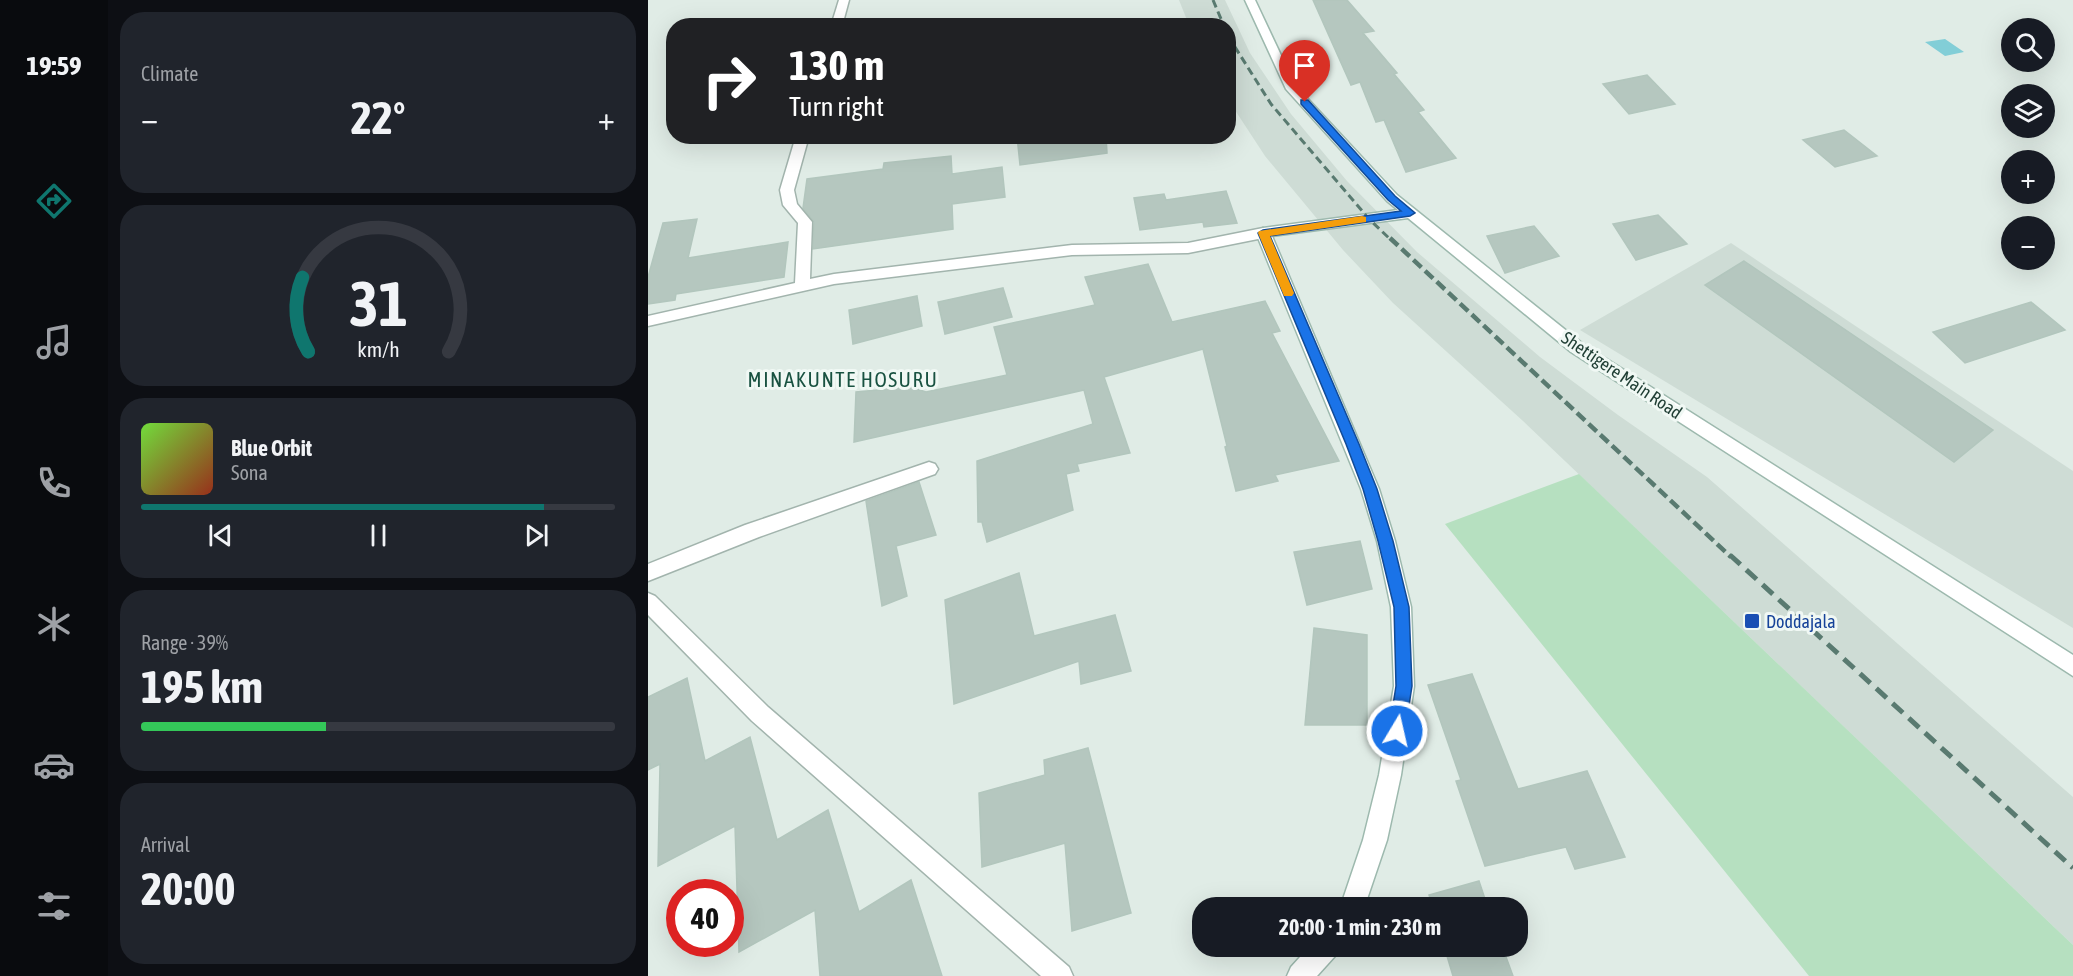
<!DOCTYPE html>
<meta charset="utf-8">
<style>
body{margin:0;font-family:"Asap Condensed",sans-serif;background:#20242c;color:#f1f3f6;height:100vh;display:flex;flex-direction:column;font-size:22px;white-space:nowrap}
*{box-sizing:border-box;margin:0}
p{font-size:20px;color:#9ea1a6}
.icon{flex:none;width:33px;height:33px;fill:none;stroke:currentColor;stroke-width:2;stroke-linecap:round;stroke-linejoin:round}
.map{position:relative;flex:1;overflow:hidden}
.panel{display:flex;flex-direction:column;gap:12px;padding:12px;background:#0d0f14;width:540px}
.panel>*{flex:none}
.hud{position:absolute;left:18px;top:18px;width:570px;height:126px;border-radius:24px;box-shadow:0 6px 24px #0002;background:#202124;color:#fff;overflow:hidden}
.buttons{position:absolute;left:1353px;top:18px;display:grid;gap:12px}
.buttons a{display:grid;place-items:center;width:54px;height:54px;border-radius:50%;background:#171b24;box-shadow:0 6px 24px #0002;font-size:30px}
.speed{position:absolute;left:18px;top:879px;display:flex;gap:12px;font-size:30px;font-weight:700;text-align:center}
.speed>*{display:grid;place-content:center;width:78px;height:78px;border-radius:50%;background:#171b24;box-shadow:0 6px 24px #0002;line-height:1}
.speed .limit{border:9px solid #d22;background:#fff;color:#111}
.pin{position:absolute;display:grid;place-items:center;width:51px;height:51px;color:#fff;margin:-62px -26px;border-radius:50% 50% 50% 0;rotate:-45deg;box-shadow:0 0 6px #0007}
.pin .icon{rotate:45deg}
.me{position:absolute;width:66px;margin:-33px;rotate:9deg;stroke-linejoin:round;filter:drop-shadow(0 0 4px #0008)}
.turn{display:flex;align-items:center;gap:21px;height:126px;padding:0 24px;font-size:27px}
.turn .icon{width:78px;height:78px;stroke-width:2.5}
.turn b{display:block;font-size:42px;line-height:51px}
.big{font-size:45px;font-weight:700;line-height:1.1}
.panel .card{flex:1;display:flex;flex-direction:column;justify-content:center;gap:9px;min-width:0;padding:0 21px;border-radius:24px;background:#20242c}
.panel .dial{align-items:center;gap:0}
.dial svg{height:156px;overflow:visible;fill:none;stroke:#363941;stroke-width:7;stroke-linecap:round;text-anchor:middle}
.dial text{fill:#f1f3f6;stroke:none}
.song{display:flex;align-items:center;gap:18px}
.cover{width:72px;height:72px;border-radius:9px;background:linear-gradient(135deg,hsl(100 70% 55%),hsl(10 70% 35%))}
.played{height:6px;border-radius:3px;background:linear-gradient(90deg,#0f766e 85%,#363941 85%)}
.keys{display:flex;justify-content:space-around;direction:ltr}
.heat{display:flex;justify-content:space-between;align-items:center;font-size:33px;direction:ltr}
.charge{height:9px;border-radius:4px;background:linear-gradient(90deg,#34c759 39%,#363941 0)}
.trip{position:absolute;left:544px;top:897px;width:336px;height:60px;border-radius:24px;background:#171b24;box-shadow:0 6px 24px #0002;font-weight:700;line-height:60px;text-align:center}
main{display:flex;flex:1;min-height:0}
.tab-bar{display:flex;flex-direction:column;width:108px;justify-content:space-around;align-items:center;background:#090b0e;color:#9ea1a6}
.tab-bar .icon{width:42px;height:42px}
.tab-bar .current{color:#0f766e}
.tab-bar b{font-size:27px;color:#f1f3f6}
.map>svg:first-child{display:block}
.built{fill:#cedcd5}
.green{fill:#b6e0c0}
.water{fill:#82ced7}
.building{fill:#b5c7bf;stroke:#b2c6bd;stroke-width:1.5}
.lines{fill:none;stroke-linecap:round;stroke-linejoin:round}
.street-casing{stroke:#a2b4ad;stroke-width:3}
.secondary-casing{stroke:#9db9ae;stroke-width:3}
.street{fill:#fff;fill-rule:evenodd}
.secondary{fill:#fff;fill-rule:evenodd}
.rail-far2{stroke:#597a70;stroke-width:3;stroke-dasharray:8 4.5;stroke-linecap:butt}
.rail-far1{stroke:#597a70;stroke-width:4.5;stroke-dasharray:11 5;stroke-linecap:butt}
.rail{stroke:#597a70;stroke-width:5;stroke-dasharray:14 8;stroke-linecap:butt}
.route{fill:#1a73e8;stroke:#114b97;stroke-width:1.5}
.slow{fill:#f59e0b}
.transit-dot{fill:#1a4fb4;stroke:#f0f8f4;stroke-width:2}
.labels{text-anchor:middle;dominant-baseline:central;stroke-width:6;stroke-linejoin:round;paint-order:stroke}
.street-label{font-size:18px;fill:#1f3e34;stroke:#f0f8f4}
.transit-label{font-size:18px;fill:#164399;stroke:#f0f8f4;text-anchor:start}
.quarter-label{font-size:21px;letter-spacing:1.5px;fill:#195241;stroke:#f0f8f4}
</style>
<main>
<nav class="tab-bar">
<b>19:59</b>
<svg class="icon current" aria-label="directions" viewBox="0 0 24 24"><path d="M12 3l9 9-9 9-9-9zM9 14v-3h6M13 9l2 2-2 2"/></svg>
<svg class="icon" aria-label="music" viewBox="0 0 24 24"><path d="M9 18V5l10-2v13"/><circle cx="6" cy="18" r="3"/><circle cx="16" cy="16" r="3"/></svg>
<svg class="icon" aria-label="phone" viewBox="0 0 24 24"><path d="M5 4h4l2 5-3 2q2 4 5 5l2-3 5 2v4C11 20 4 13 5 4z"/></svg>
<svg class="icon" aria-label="climate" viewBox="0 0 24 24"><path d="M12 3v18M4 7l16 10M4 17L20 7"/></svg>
<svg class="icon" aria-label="car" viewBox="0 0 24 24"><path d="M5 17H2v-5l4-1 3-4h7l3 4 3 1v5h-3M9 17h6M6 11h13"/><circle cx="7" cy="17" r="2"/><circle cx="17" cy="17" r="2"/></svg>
<svg class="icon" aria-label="filters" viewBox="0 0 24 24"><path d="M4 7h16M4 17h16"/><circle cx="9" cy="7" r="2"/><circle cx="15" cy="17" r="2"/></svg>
</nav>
<section class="panel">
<div class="card"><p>Climate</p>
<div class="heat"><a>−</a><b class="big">22°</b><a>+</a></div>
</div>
<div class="card dial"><svg viewBox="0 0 100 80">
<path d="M14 69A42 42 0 1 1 86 69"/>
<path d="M14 69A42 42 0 0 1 11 31" stroke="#0f766e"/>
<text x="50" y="56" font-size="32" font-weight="700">31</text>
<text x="50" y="72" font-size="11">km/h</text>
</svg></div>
<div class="card">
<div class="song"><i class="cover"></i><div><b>Blue Orbit</b><p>Sona</p></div></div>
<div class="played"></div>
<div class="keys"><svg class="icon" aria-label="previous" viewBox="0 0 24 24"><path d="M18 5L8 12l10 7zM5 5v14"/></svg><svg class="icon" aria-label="pause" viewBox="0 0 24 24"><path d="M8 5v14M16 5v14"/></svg><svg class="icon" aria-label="next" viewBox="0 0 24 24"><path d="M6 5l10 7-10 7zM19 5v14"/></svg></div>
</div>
<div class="card"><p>Range · 39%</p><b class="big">195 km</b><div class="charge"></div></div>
<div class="card"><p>Arrival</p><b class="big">20:00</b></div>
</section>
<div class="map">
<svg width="1425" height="976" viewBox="0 0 1425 976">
<rect width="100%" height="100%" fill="#e0ece6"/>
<g class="built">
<polygon points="531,0 577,0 602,53 643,114 699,181 769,252 892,357 970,415 1059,477 1425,797 1425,945 875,421 745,303 695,250 617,156 581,101 580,26 541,25"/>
<polygon points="1083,243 1425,471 1425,628 932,330"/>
</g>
<polygon class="green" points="931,474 1425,945 1425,976 1161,976 797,524"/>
<polygon class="water" points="1297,39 1316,52 1297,56 1277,42"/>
<g class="building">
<polygon points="665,0 699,0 726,31 715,33 749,73 746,74 776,110 770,112 808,158 758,172 736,120 728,122 712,82 703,85"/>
<polygon points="999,75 1027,104 981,114 955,84"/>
<polygon points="1196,130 1229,156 1187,167 1155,140"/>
<polygon points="369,136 458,136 459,153 372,165"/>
<polygon points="303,156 304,174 354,167 357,197 304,204 305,229 165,249 166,222 155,208 159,179 235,169 236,163"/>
<polygon points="578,191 589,223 556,227 555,222 492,230 486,198 516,194 518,200"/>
<polygon points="1010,215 1039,244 988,260 965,224"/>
<polygon points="49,219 40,258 140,242 136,277 28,294 27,300 0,304 0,277 15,223"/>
<polygon points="886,226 911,256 857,273 839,236"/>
<polygon points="1096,261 1345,430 1306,462 1057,285"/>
<polygon points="500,264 524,322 617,301 632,331 624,333 691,461 627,475 630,481 588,491 577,447 579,446 555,349 456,377 482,453 429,464 431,471 418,474 425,510 339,542 334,522 330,522 329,461 445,424 436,390 206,442 208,392 263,387 278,392 359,375 346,327 447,305 437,277"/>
<polygon points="355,288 364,317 297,334 290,302"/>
<polygon points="269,296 274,326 205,344 201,310"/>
<polygon points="1383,302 1417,330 1317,363 1285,332"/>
<polygon points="271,482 288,535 248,546 259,596 234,606 218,501"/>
<polygon points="712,541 724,589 659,605 646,552"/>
<polygon points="371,573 386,636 467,615 483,671 433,684 431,661 306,704 297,600"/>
<polygon points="666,628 719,635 719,725 657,725"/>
<polygon points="824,674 870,789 939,771 977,857 927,869 918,847 837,866 808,781 813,780 780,685"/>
<polygon points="39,678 57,761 102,737 129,840 180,810 211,912 263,880 294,976 172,976 167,910 91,952 87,826 10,866 12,764 0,770 0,697"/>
<polygon points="440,748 483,913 424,931 417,843 334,867 331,793 397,775 396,760"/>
<polygon points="831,881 840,908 785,908 781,895"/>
<polygon points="796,946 854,946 865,976 805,976"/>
</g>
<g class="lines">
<g class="street-casing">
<g id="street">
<polygon points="191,0 201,0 194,26 183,26"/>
<polygon points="148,136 161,136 146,190 149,204 164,222 162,279 186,274 424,245 540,243 615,228 622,233 615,238 540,253 424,255 186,284 0,326 0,316 147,283 150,223 135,205 132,190"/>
<polygon points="281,462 287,464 290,469 287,474 111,537 0,581 0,564 97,525"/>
<polygon points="0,593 7,596 120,707 421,967 425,976 393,976 104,721 0,615"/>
</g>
</g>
<g class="secondary-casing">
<g id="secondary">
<polygon points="597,0 607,0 647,85 749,195 935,344 1425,655 1425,676 923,352 760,218 624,236 731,489 747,541 763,607 766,686 753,775 739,840 716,908 692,908 715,840 731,775 746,686 743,607 729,541 713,489 608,233 615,228 750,210 739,201 638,89"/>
<polygon points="662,946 691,946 688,955 669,976 639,976 643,967"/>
</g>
</g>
<use href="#street" class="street"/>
<use href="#secondary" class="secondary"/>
<g class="rail-far2">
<polyline points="565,0 576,26"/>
<polyline points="580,36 623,104 721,219 743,240"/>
</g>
<polyline class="rail-far1" points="742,238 1083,557"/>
<polyline class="rail" points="1082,555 1425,868"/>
</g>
<polygon class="route" points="653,100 660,100 747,196 767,213 762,216 622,236 711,444 729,489 745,541 761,607 764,686 757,731 755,736 749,739 743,736 741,731 748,686 746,607 730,541 715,489 698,444 610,233 615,230 753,211 740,200 653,104"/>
<polygon class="slow" points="714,216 718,217 718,222 622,236 646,293 644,296 636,296 610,233 611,231"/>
<rect class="transit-dot" x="1096" y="613" width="16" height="16" rx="3"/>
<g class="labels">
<g class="street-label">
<text transform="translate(974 375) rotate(34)">Shettigere Main Road</text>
</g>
<g class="transit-label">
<text x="1118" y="621">Doddajala</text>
</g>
<g class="quarter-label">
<text x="195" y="379">MINAKUNTE HOSURU</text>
</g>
</g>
</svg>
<div class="buttons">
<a><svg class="icon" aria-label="search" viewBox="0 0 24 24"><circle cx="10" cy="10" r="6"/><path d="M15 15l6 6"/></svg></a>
<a><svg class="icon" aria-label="layers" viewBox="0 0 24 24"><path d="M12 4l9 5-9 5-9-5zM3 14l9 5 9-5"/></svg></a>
<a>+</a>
<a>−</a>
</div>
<div class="speed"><div class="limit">40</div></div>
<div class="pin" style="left:657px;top:102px;background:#d93025"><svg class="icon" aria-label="arrive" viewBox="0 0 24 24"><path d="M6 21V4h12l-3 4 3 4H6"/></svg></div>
<svg class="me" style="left:749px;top:731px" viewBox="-20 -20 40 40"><circle r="17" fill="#1a73e8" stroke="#fff" stroke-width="3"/><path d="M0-11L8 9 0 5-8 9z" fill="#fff"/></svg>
<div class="trip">20:00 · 1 min · 230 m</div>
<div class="hud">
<div class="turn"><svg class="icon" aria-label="right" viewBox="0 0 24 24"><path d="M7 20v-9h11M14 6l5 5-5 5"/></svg><div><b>130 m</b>Turn right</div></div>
</div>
</div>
</main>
